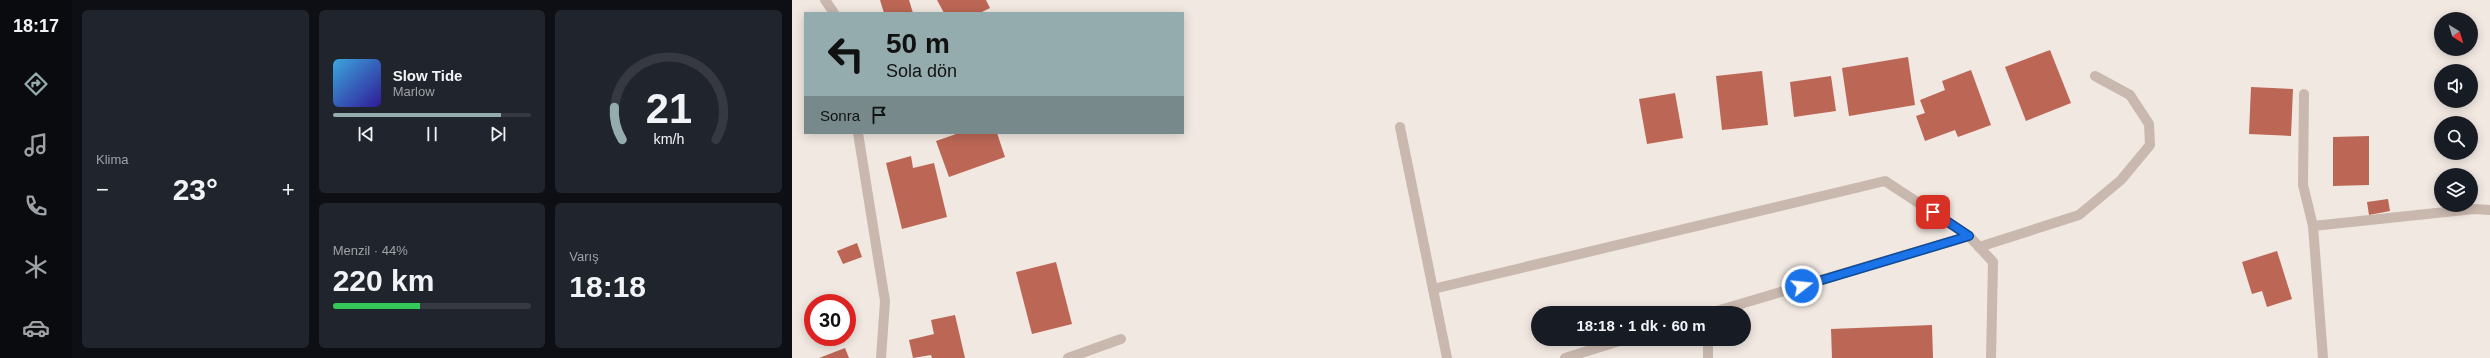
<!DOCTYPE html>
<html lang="tr">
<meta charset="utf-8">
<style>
body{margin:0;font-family:Helvetica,sans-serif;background:#20242c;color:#f1f3f6;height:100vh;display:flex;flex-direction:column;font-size:15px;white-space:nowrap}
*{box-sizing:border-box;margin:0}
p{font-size:13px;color:#9ea1a6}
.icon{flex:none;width:22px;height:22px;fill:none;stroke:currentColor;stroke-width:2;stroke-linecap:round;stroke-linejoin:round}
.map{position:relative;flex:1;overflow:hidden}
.sheet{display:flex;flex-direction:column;gap:10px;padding:10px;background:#0d0f14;width:720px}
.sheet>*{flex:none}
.guide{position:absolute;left:12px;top:12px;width:380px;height:122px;border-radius:0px;box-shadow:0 2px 10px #0003;background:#95acae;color:#111;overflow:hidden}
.needle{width:26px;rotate:142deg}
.buttons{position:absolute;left:1642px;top:12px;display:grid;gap:8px}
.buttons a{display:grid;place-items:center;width:44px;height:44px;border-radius:50%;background:#171b24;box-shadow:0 2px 10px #0003;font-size:20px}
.speed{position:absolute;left:12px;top:294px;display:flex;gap:8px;font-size:20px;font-weight:700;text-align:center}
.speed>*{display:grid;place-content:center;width:52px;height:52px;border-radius:50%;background:#171b24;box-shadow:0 2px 10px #0003;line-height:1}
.speed .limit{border:6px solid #d22;background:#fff;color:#111}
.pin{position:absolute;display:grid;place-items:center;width:34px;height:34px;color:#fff;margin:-17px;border-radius:8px;box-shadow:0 2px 6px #0006}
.me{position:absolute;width:44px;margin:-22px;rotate:74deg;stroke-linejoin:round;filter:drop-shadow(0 0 3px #0008)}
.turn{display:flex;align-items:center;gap:14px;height:84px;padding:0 16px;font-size:18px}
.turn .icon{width:52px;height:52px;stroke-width:2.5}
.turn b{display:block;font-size:28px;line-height:34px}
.then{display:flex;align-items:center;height:38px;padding:0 16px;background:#0003;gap:8px;font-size:15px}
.big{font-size:30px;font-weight:800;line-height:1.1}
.sheet .widget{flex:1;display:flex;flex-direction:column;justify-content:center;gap:6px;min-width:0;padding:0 14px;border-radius:6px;background:#20242c}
.sheet .dial{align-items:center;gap:0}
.dial svg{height:104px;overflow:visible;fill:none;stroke:#363941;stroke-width:7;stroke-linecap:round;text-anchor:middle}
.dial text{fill:#f1f3f6;stroke:none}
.song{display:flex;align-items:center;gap:12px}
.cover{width:48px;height:48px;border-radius:6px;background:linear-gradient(135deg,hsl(200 70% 55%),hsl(250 70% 35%))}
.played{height:4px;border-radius:2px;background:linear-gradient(90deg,#95acae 85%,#363941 85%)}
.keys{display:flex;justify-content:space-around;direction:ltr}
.heat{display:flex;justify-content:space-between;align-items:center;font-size:22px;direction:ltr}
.charge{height:6px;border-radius:3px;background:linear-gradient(90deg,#34c759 44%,#363941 0)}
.sheet .tiles{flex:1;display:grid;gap:10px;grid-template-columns:repeat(3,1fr)}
.widget:first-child{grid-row:span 2}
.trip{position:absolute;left:739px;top:306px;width:220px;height:40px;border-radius:20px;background:#171b24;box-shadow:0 2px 10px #0003;font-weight:800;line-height:40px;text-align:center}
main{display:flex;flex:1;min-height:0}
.dock{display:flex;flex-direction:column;width:72px;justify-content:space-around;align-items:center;background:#090b0e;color:#9ea1a6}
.dock .icon{width:28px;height:28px}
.dock .on{color:#95acae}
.dock b{font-size:18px;color:#f1f3f6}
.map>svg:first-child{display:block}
.building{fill:#bc6655}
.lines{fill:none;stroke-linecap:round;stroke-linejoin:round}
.minor{stroke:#c9b8ae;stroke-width:10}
.route-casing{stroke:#114b97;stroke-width:10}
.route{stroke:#1a73e8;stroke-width:7}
</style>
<main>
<nav class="dock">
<b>18:17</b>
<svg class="icon on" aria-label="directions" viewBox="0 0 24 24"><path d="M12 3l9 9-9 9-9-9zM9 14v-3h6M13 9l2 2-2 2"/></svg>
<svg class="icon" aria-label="music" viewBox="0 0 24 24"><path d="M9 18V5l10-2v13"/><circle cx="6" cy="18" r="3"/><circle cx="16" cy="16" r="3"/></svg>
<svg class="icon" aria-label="phone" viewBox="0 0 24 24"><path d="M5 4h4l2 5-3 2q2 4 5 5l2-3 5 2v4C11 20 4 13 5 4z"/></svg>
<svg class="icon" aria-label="climate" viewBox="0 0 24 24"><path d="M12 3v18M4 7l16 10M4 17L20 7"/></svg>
<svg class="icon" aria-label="car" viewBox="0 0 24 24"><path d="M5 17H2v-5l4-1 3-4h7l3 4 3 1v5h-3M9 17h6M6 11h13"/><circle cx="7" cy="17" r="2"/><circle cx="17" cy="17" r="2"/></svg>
</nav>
<section class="sheet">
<div class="tiles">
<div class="widget"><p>Klima</p>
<div class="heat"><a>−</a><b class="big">23°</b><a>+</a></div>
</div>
<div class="widget">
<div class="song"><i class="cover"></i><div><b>Slow Tide</b><p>Marlow</p></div></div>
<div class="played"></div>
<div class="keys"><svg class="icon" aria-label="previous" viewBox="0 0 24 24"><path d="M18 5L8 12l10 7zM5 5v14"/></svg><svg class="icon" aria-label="pause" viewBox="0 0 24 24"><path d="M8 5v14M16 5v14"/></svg><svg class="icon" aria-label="next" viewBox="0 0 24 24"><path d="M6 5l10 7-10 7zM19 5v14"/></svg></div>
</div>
<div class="widget dial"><svg viewBox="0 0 100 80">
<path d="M14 69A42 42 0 1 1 86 69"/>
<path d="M14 69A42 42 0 0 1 8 44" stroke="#95acae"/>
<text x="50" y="56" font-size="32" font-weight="700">21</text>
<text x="50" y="72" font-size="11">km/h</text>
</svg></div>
<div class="widget"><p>Menzil · 44%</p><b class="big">220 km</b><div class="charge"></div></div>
<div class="widget"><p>Varış</p><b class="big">18:18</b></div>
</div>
</section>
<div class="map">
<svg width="1698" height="358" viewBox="0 0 1698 358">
<rect width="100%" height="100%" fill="#f1e8e1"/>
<g class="building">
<polygon points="88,0 117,0 121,13 92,13"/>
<polygon points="145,0 194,0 198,8 188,13 152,13"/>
<polygon points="1258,50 1279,103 1234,121 1213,67"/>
<polygon points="1116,57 1123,105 1057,116 1050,68"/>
<polygon points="1179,70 1199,125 1166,137 1163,130 1133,141 1124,116 1133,113 1128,100 1153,90 1150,81"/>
<polygon points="970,71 976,125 930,130 924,76"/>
<polygon points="1039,76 1044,111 1002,117 998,82"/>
<polygon points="1459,87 1501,89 1499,136 1457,134"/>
<polygon points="883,93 891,138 855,144 847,99"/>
<polygon points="167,133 205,133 213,157 157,177 144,141"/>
<polygon points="1577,136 1577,185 1541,186 1541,137"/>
<polygon points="119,156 121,168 142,163 155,217 110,229 94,163"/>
<polygon points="1596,199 1598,211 1577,215 1575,202"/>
<polygon points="65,243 70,257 51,264 45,251"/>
<polygon points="1485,251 1500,299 1475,307 1470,291 1460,294 1450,262"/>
<polygon points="264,262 280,324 240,334 224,272"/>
<polygon points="163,315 173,358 140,358 139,355 121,358 117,340 142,334 139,320"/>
<polygon points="1140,325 1141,358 1040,358 1039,329"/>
<polygon points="53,348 57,358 27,358"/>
</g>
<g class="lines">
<g class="minor">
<polyline points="33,0 42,13"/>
<polyline points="1512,94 1511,185 1521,226 1531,358"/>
<polyline points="608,127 655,358"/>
<polyline points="66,133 93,301 89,358"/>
<polyline points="1521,226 1682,209 1698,210"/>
<polyline points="1187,247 1287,215 1329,180 1358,145 1357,124 1338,95 1303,76"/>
<polyline points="641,289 1093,181 1177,236 1201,262 1199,358"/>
<polyline points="918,313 1177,236"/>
<polyline points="276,358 329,339"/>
<polyline points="773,358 834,339"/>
<polyline points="916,358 916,339"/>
</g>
</g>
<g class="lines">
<g class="route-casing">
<polyline id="route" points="1010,286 1177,236 1141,212"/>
</g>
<use href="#route" class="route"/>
</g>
</svg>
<div class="buttons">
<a><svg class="needle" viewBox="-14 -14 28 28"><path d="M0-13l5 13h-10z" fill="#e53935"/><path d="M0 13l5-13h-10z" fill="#9ea1a6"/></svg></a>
<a><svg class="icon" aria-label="sound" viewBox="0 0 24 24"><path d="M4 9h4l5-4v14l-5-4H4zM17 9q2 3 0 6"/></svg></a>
<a><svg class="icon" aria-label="search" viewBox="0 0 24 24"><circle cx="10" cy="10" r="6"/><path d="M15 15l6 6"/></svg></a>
<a><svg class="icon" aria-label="layers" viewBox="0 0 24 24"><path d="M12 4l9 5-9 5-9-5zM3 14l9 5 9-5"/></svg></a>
</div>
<div class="speed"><div class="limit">30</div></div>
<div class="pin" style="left:1141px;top:212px;background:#d93025"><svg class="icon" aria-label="arrive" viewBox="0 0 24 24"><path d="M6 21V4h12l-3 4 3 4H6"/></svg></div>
<svg class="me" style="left:1010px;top:286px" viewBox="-20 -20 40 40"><circle r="17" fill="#1a73e8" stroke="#fff" stroke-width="3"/><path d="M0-11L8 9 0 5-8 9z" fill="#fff"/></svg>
<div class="trip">18:18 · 1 dk · 60 m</div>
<div class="guide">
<div class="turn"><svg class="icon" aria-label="left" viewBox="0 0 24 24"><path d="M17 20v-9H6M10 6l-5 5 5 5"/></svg><div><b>50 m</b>Sola dön</div></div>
<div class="then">Sonra<svg class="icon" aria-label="arrive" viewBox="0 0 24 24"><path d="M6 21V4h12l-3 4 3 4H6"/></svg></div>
</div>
</div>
</main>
